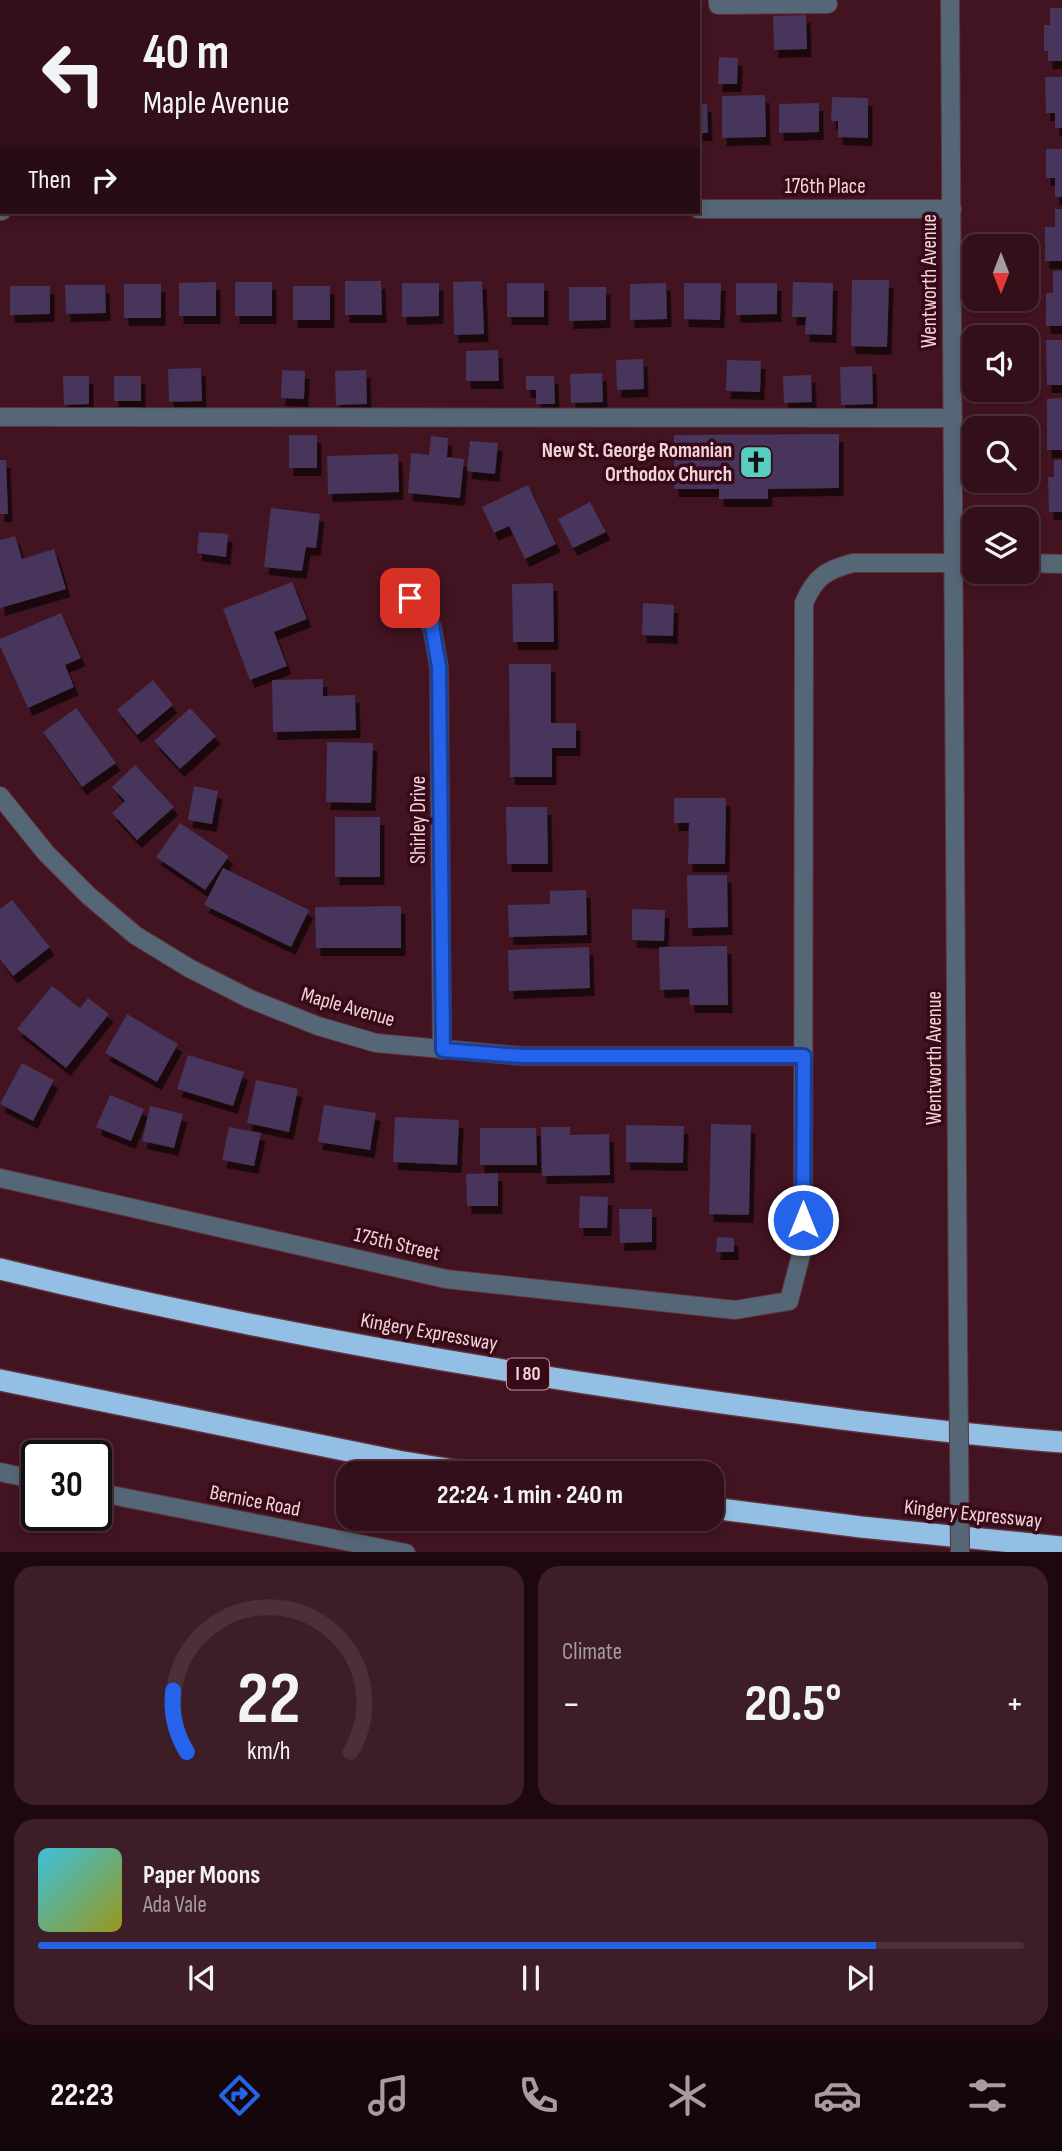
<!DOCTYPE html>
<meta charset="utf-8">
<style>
body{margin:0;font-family:"Sofia Sans Condensed",sans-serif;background:#3d1d26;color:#f1f3f6;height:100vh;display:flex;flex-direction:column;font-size:26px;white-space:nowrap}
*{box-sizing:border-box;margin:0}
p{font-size:23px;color:#a89ca2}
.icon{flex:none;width:38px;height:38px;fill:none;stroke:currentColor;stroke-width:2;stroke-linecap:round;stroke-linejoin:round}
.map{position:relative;height:1552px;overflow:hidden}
.panel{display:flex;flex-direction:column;gap:14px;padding:14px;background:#1c080e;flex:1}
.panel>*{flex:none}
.top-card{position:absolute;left:0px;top:0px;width:700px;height:214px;box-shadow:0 4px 10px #0003,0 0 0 2px #4d2f38;background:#320f19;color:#f1f3f6;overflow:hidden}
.needle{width:46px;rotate:180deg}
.fabs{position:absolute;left:962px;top:234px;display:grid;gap:14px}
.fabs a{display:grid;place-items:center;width:77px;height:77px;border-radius:14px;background:#320f19;box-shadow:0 4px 10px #0003,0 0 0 2px #4d2f38;font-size:35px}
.speed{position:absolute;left:21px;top:1440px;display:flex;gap:14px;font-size:35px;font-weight:700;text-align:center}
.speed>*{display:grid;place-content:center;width:91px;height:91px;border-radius:50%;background:#320f19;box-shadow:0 4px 10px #0003,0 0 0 2px #4d2f38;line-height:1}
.speed .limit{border:4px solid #111;border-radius:10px;background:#fff;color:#111}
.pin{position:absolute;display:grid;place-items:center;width:60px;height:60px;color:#fff;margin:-30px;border-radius:14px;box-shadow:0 4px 10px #0006}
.me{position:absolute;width:77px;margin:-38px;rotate:0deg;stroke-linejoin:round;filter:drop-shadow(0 0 5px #0008)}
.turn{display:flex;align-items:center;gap:24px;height:147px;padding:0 28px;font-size:32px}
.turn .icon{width:91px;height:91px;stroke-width:2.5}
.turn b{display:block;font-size:49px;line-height:60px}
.then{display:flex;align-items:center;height:66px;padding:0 28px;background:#0003;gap:14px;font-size:26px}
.big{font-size:52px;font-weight:700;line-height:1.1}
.panel .card{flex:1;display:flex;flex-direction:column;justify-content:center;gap:10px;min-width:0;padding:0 24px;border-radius:21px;background:#3d1d26}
.panel .dial{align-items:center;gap:0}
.dial svg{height:182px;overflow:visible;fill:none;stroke:#4d2f38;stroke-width:7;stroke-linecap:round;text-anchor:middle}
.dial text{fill:#f1f3f6;stroke:none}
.song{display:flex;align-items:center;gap:21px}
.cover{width:84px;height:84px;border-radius:10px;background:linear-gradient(135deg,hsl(190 70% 55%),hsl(60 70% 35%))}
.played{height:7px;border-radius:4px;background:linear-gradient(90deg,#2563eb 85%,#4d2f38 85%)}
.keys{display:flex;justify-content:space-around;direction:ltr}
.heat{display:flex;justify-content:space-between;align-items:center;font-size:38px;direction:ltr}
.panel .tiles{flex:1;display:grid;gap:14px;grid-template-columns:1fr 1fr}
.card:last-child{grid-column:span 2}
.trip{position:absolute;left:336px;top:1461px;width:388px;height:70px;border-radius:21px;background:#320f19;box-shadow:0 4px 10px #0003,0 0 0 2px #4d2f38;font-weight:700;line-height:70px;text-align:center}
.dock{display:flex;height:112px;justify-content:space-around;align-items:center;background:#14060a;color:#a89ca2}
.dock .icon{width:49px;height:49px}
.dock .current{color:#2563eb}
.dock b{font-size:32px;color:#f1f3f6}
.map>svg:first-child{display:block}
.building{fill:#47345c;filter:url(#shadow)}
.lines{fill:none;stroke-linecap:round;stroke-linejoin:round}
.minor-casing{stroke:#5e333e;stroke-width:20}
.highway-casing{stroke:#5e333e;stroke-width:24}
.minor{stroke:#556676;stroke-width:18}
.highway{stroke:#93bfe5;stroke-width:21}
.minor-bridge-casing{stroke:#5e333e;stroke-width:20;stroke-linecap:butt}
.minor-bridge{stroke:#556676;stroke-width:18}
.route-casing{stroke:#184099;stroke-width:18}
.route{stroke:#2563eb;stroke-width:12}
.labels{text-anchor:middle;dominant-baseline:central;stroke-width:7;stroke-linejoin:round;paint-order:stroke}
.shield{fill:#370a18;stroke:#bb979f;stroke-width:2}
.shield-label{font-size:19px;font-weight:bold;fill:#f3d3d9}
.street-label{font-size:21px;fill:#f3d3d9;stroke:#370a18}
.poi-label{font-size:21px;font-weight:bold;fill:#f3d3d9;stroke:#370a18;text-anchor:end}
</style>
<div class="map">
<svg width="1062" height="1553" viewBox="0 0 1062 1553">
<defs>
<filter id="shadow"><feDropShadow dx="4.5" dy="8" stdDeviation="0" flood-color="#0009"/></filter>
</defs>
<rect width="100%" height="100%" fill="#421421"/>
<g class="building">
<polygon points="1050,8 1062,8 1062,61 1048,61 1048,51 1044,51 1044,25 1050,25"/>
<polygon points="806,15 807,49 774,50 773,16"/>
<polygon points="719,57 738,58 737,84 718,84"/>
<polygon points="1045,77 1062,77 1062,128 1055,128 1055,113 1046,113"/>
<polygon points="765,95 766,137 722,138 722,96"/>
<polygon points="832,97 868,98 868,138 838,137 838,121 831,121"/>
<polygon points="819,103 819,132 779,133 779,104"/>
<polygon points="698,104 707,104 708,133 698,133"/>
<polygon points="1046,149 1062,149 1062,197 1055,197 1055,178 1046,178"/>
<polygon points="1055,209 1062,209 1062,261 1045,261 1045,227 1055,227"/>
<polygon points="1053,271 1062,271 1062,326 1046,326 1046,293 1053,293"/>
<polygon points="852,280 889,280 887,347 851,346"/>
<polygon points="345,281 381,281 382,315 345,315"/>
<polygon points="482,281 484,334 454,335 453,282"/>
<polygon points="216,282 216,316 179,316 179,283"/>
<rect x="235" y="282" width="37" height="34"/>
<polygon points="793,282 833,283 832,335 805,334 806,317 792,317"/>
<polygon points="402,283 439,283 439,316 402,317"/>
<rect x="507" y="283" width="37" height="34"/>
<polygon points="666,283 667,319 630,320 630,284"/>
<polygon points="684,283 721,283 720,320 684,319"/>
<polygon points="736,283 777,283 777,314 736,315"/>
<rect x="124" y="284" width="37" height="34"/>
<polygon points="65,285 105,285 106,313 66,314"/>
<polygon points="10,286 50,286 50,314 10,315"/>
<rect x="293" y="286" width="37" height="34"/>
<polygon points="569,287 606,287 606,320 569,321"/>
<polygon points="1046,340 1062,340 1062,385 1047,385"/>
<polygon points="498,350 499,381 466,381 466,351"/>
<polygon points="643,359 644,389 617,390 616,360"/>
<polygon points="727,360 761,361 760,392 726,391"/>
<polygon points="872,366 873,404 841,405 840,367"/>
<polygon points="201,368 202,401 169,402 168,369"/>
<polygon points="282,370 305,371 304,399 281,398"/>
<polygon points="366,370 367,404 336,405 335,371"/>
<polygon points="602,373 603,402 571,403 570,374"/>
<polygon points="811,375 812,402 784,403 783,376"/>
<polygon points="63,376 89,376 89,404 64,405"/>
<rect x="114" y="376" width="27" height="25"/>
<polygon points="526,376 554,376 555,404 536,404 536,390 526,390"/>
<polygon points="1062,398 1062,450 1047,450 1047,399"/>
<polygon points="839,434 839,488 768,489 768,499 719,499 719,489 674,489 674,435"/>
<rect x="289" y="435" width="28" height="33"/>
<polygon points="431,436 448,438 447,457 464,459 460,498 408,493 411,453 429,455"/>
<polygon points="470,441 498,443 495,474 467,471"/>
<polygon points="398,454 399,492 328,494 327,456"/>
<polygon points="0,460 6,460 8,514 0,514"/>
<polygon points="1054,460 1062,460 1062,512 1049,512 1048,477 1054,477"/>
<polygon points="528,485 556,544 525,559 509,526 494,533 482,507"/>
<polygon points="590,502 606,532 573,548 558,519"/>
<polygon points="271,508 320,514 316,548 306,547 302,571 264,567"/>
<polygon points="199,532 228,534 226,557 197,553"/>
<polygon points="15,536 22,559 54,549 66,589 0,608 0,540"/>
<polygon points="292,582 307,619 274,632 287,666 250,680 223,609"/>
<polygon points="553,583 554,642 513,642 512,584"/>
<polygon points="643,603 674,605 673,636 642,635"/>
<polygon points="61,613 81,658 65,665 74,687 28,708 0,646 0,639"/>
<polygon points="509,664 551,664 551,723 576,723 576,748 552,748 552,777 510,777"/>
<polygon points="323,679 323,696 355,695 356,730 273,732 272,680"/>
<polygon points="153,680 173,705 137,735 117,710"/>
<polygon points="76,708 116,763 82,787 43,732"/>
<polygon points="190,708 216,736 180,769 154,741"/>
<polygon points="327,742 373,743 371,803 326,802"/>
<polygon points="135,765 174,807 137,840 112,813 125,801 112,787"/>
<polygon points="194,786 218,791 212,824 188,820"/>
<polygon points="674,798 726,798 725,864 688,864 689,823 674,823"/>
<polygon points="506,807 547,807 548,864 507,864"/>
<rect x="335" y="817" width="45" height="60"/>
<polygon points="180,823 229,856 205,890 156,857"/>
<polygon points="223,868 309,910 291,947 204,905"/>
<polygon points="687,875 727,875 728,927 688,928"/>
<polygon points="586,890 587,935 509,937 508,905 550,904 550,891"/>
<polygon points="12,900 50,947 13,976 0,959 0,909"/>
<polygon points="401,906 401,948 316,948 315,907"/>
<polygon points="632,909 665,910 664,941 632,940"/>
<polygon points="727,946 728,1005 690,1005 689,989 660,990 659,947"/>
<polygon points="589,947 590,988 509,991 508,950"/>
<polygon points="52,986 80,1008 88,998 109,1014 66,1068 17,1029"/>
<polygon points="127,1014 178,1044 157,1082 105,1053"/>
<polygon points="188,1055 244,1072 233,1106 177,1089"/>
<polygon points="22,1063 54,1080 33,1121 0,1104"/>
<polygon points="256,1080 298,1089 289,1132 247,1123"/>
<polygon points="110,1095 144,1109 131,1141 96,1127"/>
<polygon points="324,1105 376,1113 370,1150 318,1142"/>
<polygon points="150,1106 183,1114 174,1148 142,1141"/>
<polygon points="395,1117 459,1120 457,1165 393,1162"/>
<polygon points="711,1124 751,1125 749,1215 709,1214"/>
<polygon points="626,1125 684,1126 683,1163 626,1162"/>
<polygon points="229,1127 261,1133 254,1166 222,1160"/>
<polygon points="541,1127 570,1127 570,1135 609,1134 610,1175 542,1176"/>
<polygon points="480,1128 536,1128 537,1165 480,1165"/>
<polygon points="498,1173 498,1206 467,1206 466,1174"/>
<polygon points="580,1196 608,1197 607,1228 579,1228"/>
<polygon points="619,1209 652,1209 652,1242 620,1243"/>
<polygon points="717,1237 734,1238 734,1252 716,1252"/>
</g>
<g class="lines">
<g class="minor-casing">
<g id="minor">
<polyline points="718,0 718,5 828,4"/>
<polyline points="950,0 958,1334"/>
<polyline points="698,209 952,209"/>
<polyline points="0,211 2,211"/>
<polyline points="0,417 953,418"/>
<polyline points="1027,563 1062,564"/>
<polyline points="410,599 432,627 439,667 442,1050"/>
<polyline points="0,796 46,853 89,896 135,935 189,968 250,999 318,1026 376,1043 521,1056 804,1056"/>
<path d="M0 1178 446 1279 735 1310 789 1301 803 1247 804 603C815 577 826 570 853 563H975"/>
<polyline points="0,1472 37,1480"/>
<polyline points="96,1492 406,1553"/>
</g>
</g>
<g class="highway-casing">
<g id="highway">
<path d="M0 1269C217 1322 438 1362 659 1394 793 1413 927 1432 1062 1442"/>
<polyline points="0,1380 398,1461 478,1474"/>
<polyline points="712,1508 861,1527 1062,1547"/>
</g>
</g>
<use href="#minor" class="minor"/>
<use href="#highway" class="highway"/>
<g class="minor-bridge-casing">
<polyline id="minor-bridge" points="958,1334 960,1553"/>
</g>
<use href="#minor-bridge" class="minor-bridge"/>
</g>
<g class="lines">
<g class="route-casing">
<polyline id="route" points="410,598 432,626 439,667 443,1050 521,1056 804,1056 803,1220"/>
</g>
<use href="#route" class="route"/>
</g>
<defs>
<g id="church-square" transform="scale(1.75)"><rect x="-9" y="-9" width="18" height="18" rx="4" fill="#57cec1" stroke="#370a18"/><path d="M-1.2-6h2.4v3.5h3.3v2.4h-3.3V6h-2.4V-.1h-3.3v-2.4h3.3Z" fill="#111"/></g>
</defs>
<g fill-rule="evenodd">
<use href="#church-square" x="756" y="462"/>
</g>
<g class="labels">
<rect class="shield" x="507" y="1358.5" width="42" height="31" rx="5"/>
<g class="shield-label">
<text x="528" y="1374">I 80</text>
</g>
<g class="street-label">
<text x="825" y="186">176th Place</text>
<text transform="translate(929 281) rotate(-90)">Wentworth Avenue</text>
<text transform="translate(418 820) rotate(-90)">Shirley Drive</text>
<text transform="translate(348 1007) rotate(16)">Maple Avenue</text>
<text transform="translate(934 1058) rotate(-90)">Wentworth Avenue</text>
<text transform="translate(397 1244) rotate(13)">175th Street</text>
<text transform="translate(429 1332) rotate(10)">Kingery Expressway</text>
<text transform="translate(255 1501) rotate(11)">Bernice Road</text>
<text transform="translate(973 1514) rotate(6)">Kingery Expressway</text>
</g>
<g class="poi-label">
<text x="732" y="450">New St. George Romanian<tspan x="732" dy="24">Orthodox Church</tspan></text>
</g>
</g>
</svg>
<div class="fabs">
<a><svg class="needle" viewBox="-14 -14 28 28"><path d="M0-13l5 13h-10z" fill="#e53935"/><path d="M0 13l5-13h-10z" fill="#a89ca2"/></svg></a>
<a><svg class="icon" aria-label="sound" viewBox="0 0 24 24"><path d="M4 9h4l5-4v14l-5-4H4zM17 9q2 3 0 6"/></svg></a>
<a><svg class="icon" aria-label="search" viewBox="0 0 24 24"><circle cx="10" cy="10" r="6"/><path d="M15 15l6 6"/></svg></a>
<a><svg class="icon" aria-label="layers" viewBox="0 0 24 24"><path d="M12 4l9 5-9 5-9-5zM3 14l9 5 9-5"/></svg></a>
</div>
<div class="speed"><div class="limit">30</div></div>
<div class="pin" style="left:410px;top:598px;background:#d93025"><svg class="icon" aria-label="arrive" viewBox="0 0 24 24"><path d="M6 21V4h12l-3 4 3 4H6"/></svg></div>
<svg class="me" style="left:803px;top:1220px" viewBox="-20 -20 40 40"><circle r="17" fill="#2563eb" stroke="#fff" stroke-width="3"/><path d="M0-11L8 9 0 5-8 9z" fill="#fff"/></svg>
<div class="trip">22:24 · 1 min · 240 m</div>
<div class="top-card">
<div class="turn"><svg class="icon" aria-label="left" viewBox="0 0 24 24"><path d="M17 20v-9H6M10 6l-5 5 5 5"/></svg><div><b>40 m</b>Maple Avenue</div></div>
<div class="then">Then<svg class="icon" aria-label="right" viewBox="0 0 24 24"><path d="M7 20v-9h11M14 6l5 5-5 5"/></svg></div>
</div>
</div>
<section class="panel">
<div class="tiles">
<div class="card dial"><svg viewBox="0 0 100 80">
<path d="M14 69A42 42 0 1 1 86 69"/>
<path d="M14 69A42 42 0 0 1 8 42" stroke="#2563eb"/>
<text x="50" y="56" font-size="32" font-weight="700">22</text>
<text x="50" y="72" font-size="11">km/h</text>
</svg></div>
<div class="card"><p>Climate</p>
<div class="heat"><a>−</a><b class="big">20.5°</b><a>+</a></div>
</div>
<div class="card">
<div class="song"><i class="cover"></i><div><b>Paper Moons</b><p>Ada Vale</p></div></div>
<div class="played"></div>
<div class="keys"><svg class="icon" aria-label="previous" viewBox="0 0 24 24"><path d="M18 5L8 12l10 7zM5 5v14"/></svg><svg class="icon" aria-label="pause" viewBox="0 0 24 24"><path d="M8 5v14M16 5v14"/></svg><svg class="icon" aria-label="next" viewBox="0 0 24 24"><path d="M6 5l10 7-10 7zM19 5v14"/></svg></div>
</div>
</div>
</section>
<nav class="dock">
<b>22:23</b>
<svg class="icon current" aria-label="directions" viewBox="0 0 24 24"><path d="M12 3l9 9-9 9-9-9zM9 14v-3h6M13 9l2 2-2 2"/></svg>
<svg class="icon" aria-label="music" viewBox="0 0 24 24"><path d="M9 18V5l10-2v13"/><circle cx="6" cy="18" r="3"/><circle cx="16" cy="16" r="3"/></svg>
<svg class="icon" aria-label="phone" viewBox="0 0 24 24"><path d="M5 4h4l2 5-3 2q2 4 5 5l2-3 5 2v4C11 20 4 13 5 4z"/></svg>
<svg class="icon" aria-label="climate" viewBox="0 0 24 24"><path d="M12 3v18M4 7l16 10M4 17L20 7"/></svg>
<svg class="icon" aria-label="car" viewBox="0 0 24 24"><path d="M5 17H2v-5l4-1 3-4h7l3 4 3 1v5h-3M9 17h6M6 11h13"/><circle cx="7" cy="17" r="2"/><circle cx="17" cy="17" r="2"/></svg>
<svg class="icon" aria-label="filters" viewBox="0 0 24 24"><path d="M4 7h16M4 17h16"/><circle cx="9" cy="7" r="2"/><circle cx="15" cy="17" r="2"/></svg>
</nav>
